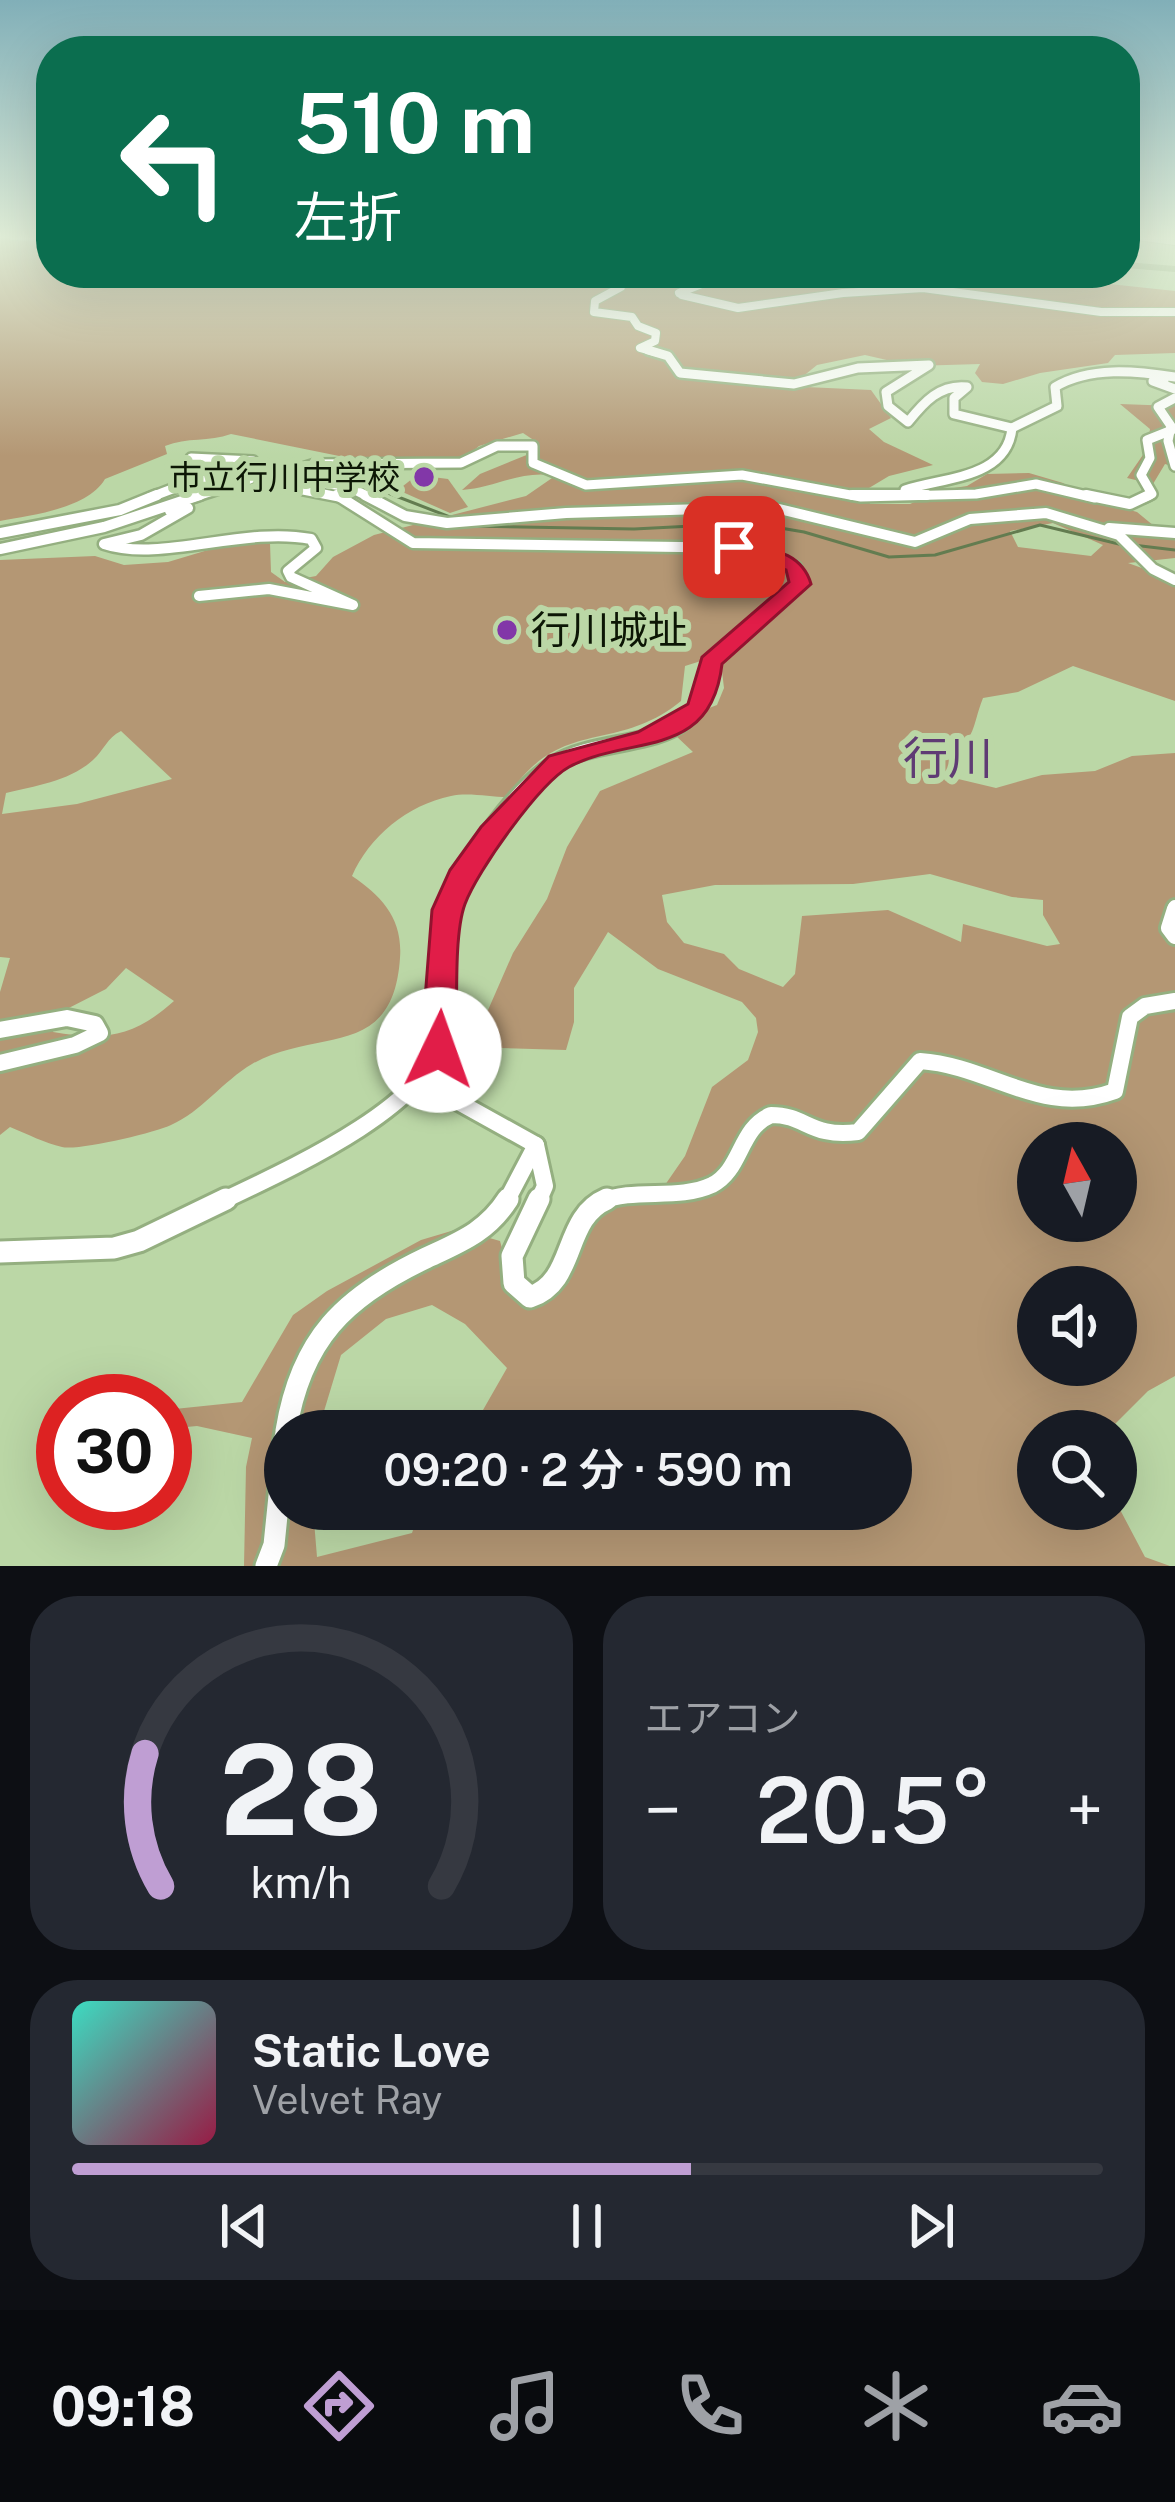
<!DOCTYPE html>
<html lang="ja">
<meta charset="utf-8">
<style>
body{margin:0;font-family:"Public Sans","Noto Sans JP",sans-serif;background:#242831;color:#f1f3f6;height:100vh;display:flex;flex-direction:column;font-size:45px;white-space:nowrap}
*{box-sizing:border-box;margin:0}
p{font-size:39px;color:#9ea1a6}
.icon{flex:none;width:66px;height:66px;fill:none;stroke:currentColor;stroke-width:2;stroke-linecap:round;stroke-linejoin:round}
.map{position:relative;height:1566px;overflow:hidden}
.side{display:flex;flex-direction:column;gap:30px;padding:30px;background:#0d0f14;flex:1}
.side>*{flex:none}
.guide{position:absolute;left:36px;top:36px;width:1104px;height:252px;border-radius:48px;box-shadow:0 12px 48px #0002;background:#0b6e4f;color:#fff;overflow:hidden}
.needle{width:78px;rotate:352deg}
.controls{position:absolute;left:1017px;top:1122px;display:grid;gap:24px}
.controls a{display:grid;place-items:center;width:120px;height:120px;border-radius:50%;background:#171b24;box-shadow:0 12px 48px #0002;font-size:60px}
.speed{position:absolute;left:36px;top:1374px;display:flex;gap:24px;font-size:60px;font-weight:700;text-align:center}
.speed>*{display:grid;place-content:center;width:156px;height:156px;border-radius:50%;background:#171b24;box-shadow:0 12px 48px #0002;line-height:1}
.speed .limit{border:18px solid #d22;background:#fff;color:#111}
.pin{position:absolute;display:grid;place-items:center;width:102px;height:102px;color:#fff;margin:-51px;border-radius:24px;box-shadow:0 6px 18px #0006}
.me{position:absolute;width:132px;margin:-66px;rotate:3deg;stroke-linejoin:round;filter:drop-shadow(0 0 9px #0008)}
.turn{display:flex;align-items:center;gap:42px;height:252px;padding:0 60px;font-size:54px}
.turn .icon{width:156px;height:156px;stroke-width:2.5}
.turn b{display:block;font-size:84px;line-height:102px}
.big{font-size:90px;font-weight:600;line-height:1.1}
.side .widget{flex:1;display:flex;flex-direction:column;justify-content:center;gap:18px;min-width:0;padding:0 42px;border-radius:48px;background:#242831}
.side .dial{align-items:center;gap:0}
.dial svg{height:312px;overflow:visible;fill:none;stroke:#363941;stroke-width:7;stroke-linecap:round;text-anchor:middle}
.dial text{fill:#f1f3f6;stroke:none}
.song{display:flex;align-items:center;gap:36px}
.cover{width:144px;height:144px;border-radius:18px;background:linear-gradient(135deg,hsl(170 70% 55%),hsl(340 70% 35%))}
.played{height:12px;border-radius:6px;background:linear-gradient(90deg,#bf9ed3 60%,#363941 60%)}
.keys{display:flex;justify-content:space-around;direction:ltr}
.heat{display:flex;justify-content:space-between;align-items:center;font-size:66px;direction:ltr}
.side .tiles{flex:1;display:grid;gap:30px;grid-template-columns:1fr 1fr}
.widget:last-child{grid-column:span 2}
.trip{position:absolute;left:264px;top:1410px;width:648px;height:120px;border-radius:60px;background:#171b24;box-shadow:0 12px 48px #0002;font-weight:600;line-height:120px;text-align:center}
.dock{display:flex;height:192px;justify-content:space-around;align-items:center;background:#090b0e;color:#9ea1a6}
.dock .icon{width:84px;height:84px}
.dock .active{color:#bf9ed3}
.dock b{font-size:54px;color:#f1f3f6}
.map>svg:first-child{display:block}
.green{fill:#b49774;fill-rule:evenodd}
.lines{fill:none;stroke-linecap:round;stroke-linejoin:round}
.stream{stroke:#637c50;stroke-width:3}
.river{fill:#88a770;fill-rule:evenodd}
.street-far5-casing{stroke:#94af80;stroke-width:10}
.street-far4-casing{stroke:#94af80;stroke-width:14}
.street-far3-casing{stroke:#94af80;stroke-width:15}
.street-far2-casing{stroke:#94af80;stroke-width:20}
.street-far1-casing{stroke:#94af80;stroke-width:22}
.street-casing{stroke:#94af80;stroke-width:27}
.street-far5{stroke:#fff;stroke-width:8}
.street-far4{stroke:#fff;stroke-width:9}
.street-far3{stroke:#fff;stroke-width:10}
.street-far2{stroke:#fff;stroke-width:14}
.street-far1{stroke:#fff;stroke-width:16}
.street{stroke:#fff;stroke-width:21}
.route{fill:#e11d48;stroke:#92132f;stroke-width:3}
.poi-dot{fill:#8237a8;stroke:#bbd7a6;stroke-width:4.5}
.labels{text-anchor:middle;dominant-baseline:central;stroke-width:12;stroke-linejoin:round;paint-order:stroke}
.far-poi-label{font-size:33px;fill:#0c1605;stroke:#bbd7a6;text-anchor:end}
.poi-label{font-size:39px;fill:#0c1605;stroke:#bbd7a6;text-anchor:start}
.quarter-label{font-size:45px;fill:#5f3b74;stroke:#bbd7a6}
</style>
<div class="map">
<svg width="1175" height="1566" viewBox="0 0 1175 1566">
<rect width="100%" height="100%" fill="#bbd7a6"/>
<g class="green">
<path d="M0 236H51V273H600C630 302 675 277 710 273 744 269 781 273 816 273L817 278 900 287 942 273H1007L1175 291V353L1115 355 1108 363 1040 373 1003 384 982 382 975 373 980 364 913 366 865 355 817 365 801 378 806 387 871 390 891 418 869 429 884 442 933 465 889 476 864 491 870 504H910L941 490 967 486 987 474 1029 473 1063 483 1080 496 1137 512 1154 526 1175 533V558L1128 563 1175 580V701L1073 666 1018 692 983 698C971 729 978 735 948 757L954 778 996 788 1042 775 1095 771 1132 756 1175 753V1376L1148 1391 1108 1431H1038V1509H1116V1502L1145 1557 1170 1566H244L246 1467 252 1438 197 1426 165 1429V1410L242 1402 293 1315 327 1291 421 1240 458 1229 500 1241 513 1289 532 1305 569 1282 568 1225 587 1200 656 1198 685 1156 712 1087 748 1060 758 1032 756 1018 742 1002 658 969 608 932 574 988V1022L566 1050 499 1048 485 1017 513 953 547 899 567 847 600 791 693 752 674 734 688 716 717 705 724 688 720 655 685 666 681 701C615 755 561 715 507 797 490 797 468 792 451 796 407 805 369 837 352 876 382 896 403 919 400 958 393 1061 318 1027 252 1064 223 1081 201 1112 171 1125 154 1133 78 1151 62 1147 45 1143 27 1134 10 1127L0 1135V992L10 958 0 957V560L95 556 124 565 168 562 248 538 270 543 271 572 285 582 316 576 333 557 374 535 526 496 555 476C523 469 495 488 462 490L480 474 529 454 535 441 523 433 479 446 465 458 432 463 354 459 231 434C209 442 187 437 165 446L167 454 105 479C87 509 32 515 0 521ZM1053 523 1103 545 1091 556 1018 547 1010 531ZM121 731 172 779 77 804 2 814 6 793C35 786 70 781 93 760 104 750 107 738 121 731ZM930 874 1012 897 1043 900V915L1060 944 1047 946 963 924 961 942 888 910 802 916 795 974 783 987 739 969 724 954 684 943 667 922 662 895 715 885 853 884ZM126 968 174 1001C134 1037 105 1041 53 1032L57 1014 106 989ZM1038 1143H1116V1221H1038ZM1038 1287H1116V1365H1038ZM432 1305 465 1324 507 1368 471 1431H891V1509H420L412 1533 317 1557 313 1509H285V1431H318L341 1355 386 1319Z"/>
<polygon points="1120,404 1175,406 1175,467 1165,464 1153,484 1127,478 1147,449 1150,429"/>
<polygon points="417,475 448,479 468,507 450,513 398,490"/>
</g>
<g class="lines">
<g class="stream">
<polyline points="280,474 370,486 455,519"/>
<polyline points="187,494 258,474"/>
<polyline points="84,526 132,512"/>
<polyline points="469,526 634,529 751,523 804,532 889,557 935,555 1040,525 1123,545"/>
<polyline points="1133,545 1175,550"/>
</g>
<polygon class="river" points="1125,262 1175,266 1175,272 1125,268"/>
<g class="street-far5-casing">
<g id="street-far5">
<polyline points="13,236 51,237"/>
<polyline points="1138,236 1175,241"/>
<polyline points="650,273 624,277 621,287 595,301 594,312 632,317 638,326 656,333 655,341 640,348 658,353"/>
<polyline points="679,293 729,273"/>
<polyline points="682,295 738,308 843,293 923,288 1101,312 1175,312"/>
</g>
</g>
<g class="street-far4-casing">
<g id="street-far4">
<path d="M648 350 668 356 680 373 794 384 858 368 929 365 886 392 888 406 908 422C924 402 940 384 967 387L954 398V414L1012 428 1057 406 1055 387C1090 366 1136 371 1175 377"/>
<polyline points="1164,381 1153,381 1175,389"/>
<polyline points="1175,398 1158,407 1171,426 1168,441 1175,466"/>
<polyline points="297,471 298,489 344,498"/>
<polyline points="213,475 191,458 253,461"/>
<polyline points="296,479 349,487 371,498"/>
<path d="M905 490C944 477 1007 479 1012 428"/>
<path d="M149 498C182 485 214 472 250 470 273 469 292 473 315 464L461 463 497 446H533V463L586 485 742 475 861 497 976 494 1036 484 1095 498"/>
<polyline points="191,498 250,479"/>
<polyline points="1143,498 1152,494 1141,475 1150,458 1147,440 1172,430"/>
</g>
</g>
<g class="street-far3-casing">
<g id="street-far3">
<polyline points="337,495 413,543 748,548 796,567 800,584 710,662 707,681"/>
<polyline points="365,495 405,516 447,523 566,513 771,507 915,542 970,519 1046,513 1119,535 1153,569 1175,580"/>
<polyline points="852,495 927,495"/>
<polyline points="1086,495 1130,504 1149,495"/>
<path d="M170 511 188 508 141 535 104 544C161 563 243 526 311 539L316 548 288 571 291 577 353 605 269 589 199 596"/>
<polyline points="1109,528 1175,533"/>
<polyline points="0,533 120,510 157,495"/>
<polyline points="0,549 104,527 200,495"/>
</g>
</g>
<g class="street-far2-casing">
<g id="street-far2">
<path d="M448 912C459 866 515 788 556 763 605 733 699 754 707 678"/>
<polyline points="1174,912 1175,907"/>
</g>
</g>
<g class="street-far1-casing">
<g id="street-far1">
<polyline points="1175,909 1169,928 1175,936"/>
<polyline points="0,1030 67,1018 95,1024 100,1033 75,1045 0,1063"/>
<polyline points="419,1080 536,1145 545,1186 538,1202"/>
<path d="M220 1202C280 1173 427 1109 441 1040 449 997 442 952 448 909"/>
<polyline points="506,1202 536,1145"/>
<path d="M600 1202C635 1187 677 1201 712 1185 742 1170 739 1128 771 1115 807 1115 809 1138 858 1132L920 1061C992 1066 1041 1118 1115 1091L1130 1017 1145 1006 1175 1001"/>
</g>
</g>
<g class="street-casing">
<g id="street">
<path d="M539 1199 512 1256 514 1283 530 1297C577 1282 562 1218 607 1199"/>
<polyline points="0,1252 114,1248 139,1241 226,1199"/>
<path d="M286 1431C301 1339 344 1297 426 1258 460 1242 487 1232 508 1199"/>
<polyline points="266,1566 274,1545 285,1437"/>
</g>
</g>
<use href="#street-far5" class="street-far5"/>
<use href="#street-far4" class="street-far4"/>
<use href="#street-far3" class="street-far3"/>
<use href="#street-far2" class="street-far2"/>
<use href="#street-far1" class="street-far1"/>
<use href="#street" class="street"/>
</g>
<linearGradient id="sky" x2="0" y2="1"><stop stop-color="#81afb8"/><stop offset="0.52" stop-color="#e0edd7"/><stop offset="1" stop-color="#e0edd7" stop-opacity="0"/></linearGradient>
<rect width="1175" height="456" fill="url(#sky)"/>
<path class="route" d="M734 541C765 549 801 549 811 584L722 664C711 761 630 734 569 767 540 783 477 871 465 904 453 936 458 1013 456 1050L451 1059 439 1063 426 1059 421 1050 432 910 450 870 481 827 549 756 638 732 688 704 702 657 789 582 786 570 726 551V542Z"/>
<g class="poi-dot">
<circle cx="424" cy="477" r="12"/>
<circle cx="507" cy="630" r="12"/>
</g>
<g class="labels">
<g class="far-poi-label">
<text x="400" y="477">市立行川中学校</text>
</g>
<g class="poi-label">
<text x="531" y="630">行川城址</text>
</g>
<g class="quarter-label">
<text x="948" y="757">行川</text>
</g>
</g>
</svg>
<div class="controls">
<a><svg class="needle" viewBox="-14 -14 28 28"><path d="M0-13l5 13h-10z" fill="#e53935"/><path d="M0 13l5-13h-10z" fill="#9ea1a6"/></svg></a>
<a><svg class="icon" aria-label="sound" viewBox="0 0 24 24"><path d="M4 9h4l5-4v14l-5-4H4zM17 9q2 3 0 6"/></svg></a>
<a><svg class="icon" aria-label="search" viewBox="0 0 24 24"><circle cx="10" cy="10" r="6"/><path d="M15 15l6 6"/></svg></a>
</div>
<div class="speed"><div class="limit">30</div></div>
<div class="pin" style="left:734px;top:547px;background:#d93025"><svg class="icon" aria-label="arrive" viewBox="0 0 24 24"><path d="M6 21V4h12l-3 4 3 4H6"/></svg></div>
<svg class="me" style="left:439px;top:1050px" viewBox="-20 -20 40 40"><circle r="19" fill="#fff"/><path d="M0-13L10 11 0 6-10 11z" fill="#e11d48"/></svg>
<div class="trip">09:20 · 2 分 · 590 m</div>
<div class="guide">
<div class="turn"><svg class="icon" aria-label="left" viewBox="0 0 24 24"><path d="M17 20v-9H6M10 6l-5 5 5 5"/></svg><div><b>510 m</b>左折</div></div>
</div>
</div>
<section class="side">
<div class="tiles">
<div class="widget dial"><svg viewBox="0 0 100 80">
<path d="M14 69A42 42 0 1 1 86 69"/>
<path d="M14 69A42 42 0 0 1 10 35" stroke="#bf9ed3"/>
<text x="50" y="56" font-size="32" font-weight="700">28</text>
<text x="50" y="72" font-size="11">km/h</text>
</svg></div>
<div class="widget"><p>エアコン</p>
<div class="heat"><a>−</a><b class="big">20.5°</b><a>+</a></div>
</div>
<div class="widget">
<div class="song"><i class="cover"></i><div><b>Static Love</b><p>Velvet Ray</p></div></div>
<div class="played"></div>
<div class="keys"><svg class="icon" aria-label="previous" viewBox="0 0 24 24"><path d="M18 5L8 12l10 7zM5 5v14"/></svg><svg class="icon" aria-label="pause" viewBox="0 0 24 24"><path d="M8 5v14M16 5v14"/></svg><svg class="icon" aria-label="next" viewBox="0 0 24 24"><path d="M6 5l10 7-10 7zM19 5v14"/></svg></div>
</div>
</div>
</section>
<nav class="dock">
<b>09:18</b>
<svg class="icon active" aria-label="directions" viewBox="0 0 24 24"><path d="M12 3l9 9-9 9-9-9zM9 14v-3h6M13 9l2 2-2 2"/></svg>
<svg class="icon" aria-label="music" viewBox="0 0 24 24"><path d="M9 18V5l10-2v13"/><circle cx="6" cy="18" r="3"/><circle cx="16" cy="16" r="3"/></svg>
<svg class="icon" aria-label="phone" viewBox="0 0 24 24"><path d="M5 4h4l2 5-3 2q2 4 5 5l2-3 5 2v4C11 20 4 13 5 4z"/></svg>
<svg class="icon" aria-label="climate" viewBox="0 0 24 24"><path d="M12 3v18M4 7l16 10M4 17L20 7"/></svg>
<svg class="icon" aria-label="car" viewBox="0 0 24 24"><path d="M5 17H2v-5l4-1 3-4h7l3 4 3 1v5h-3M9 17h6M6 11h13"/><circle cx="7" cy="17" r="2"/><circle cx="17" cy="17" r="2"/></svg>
</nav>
